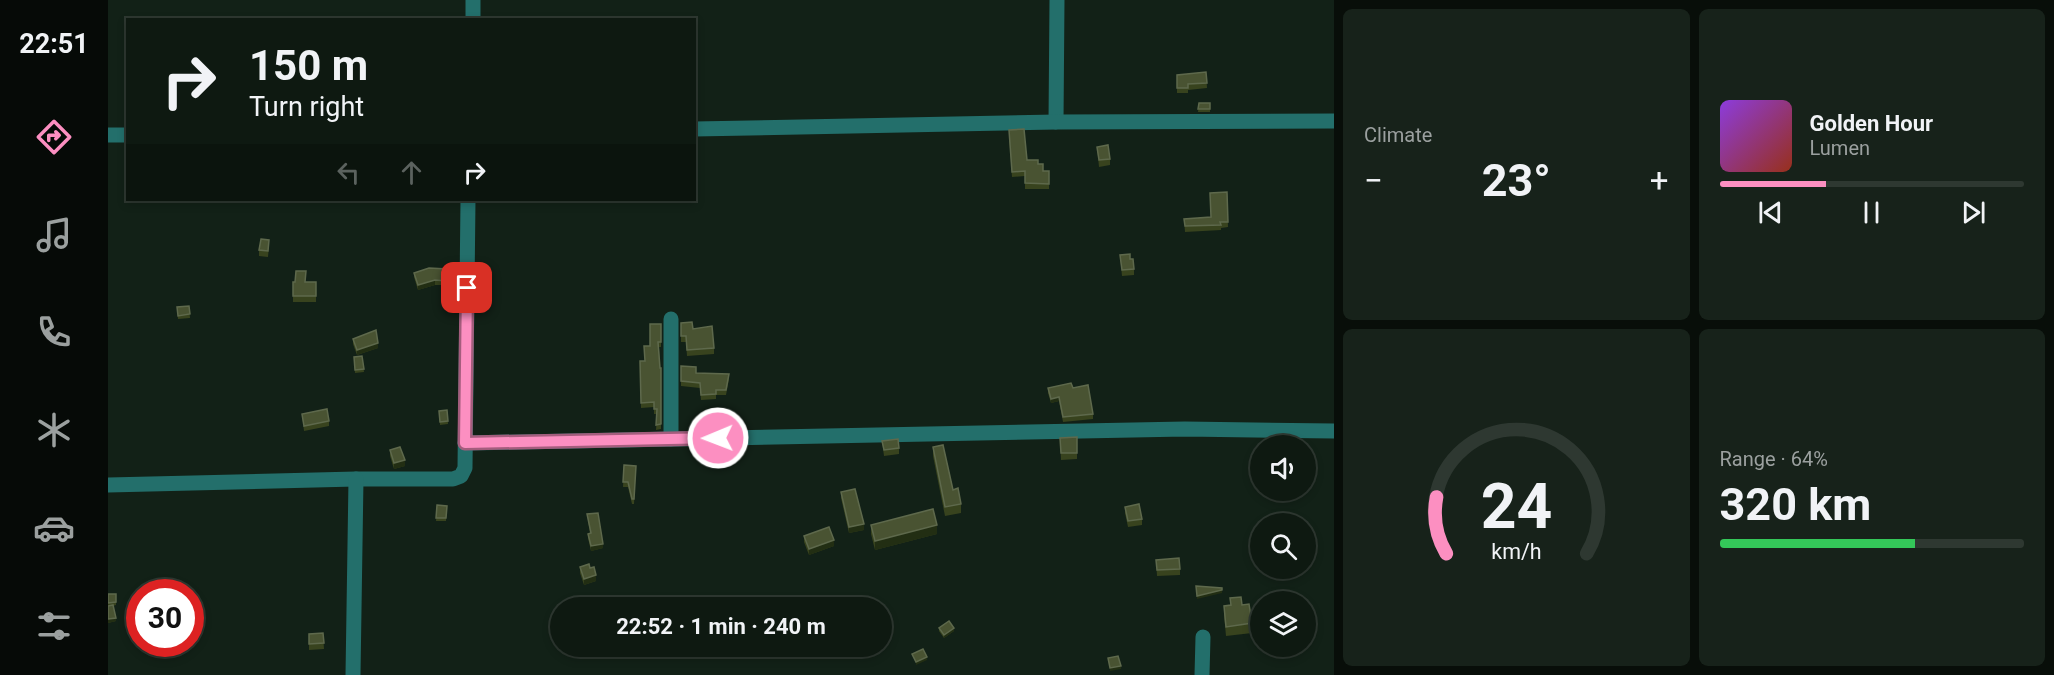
<!DOCTYPE html>
<meta charset="utf-8">
<style>
body{margin:0;font-family:Roboto,sans-serif;background:#17221a;color:#f1f3f6;height:100vh;display:flex;flex-direction:column;font-size:22px;white-space:nowrap}
*{box-sizing:border-box;margin:0}
p{font-size:20px;color:#9ba09f}
.icon{flex:none;width:33px;height:33px;fill:none;stroke:currentColor;stroke-width:2;stroke-linecap:round;stroke-linejoin:round}
.map{position:relative;flex:1;overflow:hidden}
.details{display:flex;flex-direction:column;gap:9px;padding:9px;background:#080e09;width:720px}
.details>*{flex:none}
.top-card{position:absolute;left:18px;top:18px;width:570px;height:183px;border-radius:0px;box-shadow:0 3px 9px #0003,0 0 0 2px #2e3831;background:#0e1911;color:#f1f3f6;overflow:hidden}
.controls{position:absolute;left:1142px;top:435px;display:grid;gap:12px}
.controls a{display:grid;place-items:center;width:66px;height:66px;border-radius:50%;background:#0e1911;box-shadow:0 3px 9px #0003,0 0 0 2px #2e3831;font-size:30px}
.speed{position:absolute;left:18px;top:579px;display:flex;gap:12px;font-size:30px;font-weight:700;text-align:center}
.speed>*{display:grid;place-content:center;width:78px;height:78px;border-radius:50%;background:#0e1911;box-shadow:0 3px 9px #0003,0 0 0 2px #2e3831;line-height:1}
.speed .limit{border:9px solid #d22;background:#fff;color:#111}
.pin{position:absolute;display:grid;place-items:center;width:51px;height:51px;color:#fff;margin:-26px;border-radius:12px;box-shadow:0 3px 9px #0006}
.me{position:absolute;width:66px;margin:-33px;rotate:269deg;stroke-linejoin:round;filter:drop-shadow(0 0 4px #0008)}
.turn{display:flex;align-items:center;gap:21px;height:126px;padding:0 24px;font-size:27px}
.turn .icon{width:78px;height:78px;stroke-width:2.5}
.turn b{display:block;font-size:42px;line-height:51px}
.lanes{display:flex;align-items:center;height:57px;padding:0 24px;background:#0003;justify-content:center;gap:30px;direction:ltr}
.lanes .off{opacity:.35}
.big{font-size:45px;font-weight:700;line-height:1.1}
.details .tile{flex:1;display:flex;flex-direction:column;justify-content:center;gap:9px;min-width:0;padding:0 21px;border-radius:9px;background:#17221a}
.details .dial{align-items:center;gap:0}
.dial svg{height:156px;overflow:visible;fill:none;stroke:#2e3831;stroke-width:7;stroke-linecap:round;text-anchor:middle}
.dial text{fill:#f1f3f6;stroke:none}
.song{display:flex;align-items:center;gap:18px}
.cover{width:72px;height:72px;border-radius:9px;background:linear-gradient(135deg,hsl(270 70% 55%),hsl(10 70% 35%))}
.played{height:6px;border-radius:3px;background:linear-gradient(90deg,#fc8fc1 35%,#2e3831 35%)}
.keys{display:flex;justify-content:space-around;direction:ltr}
.heat{display:flex;justify-content:space-between;align-items:center;font-size:33px;direction:ltr}
.charge{height:9px;border-radius:4px;background:linear-gradient(90deg,#34c759 64%,#2e3831 0)}
.details .tiles{flex:1;display:grid;gap:9px;grid-template-columns:repeat(2,1fr)}
.trip{position:absolute;left:442px;top:597px;width:342px;height:60px;border-radius:30px;background:#0e1911;box-shadow:0 3px 9px #0003,0 0 0 2px #2e3831;font-weight:700;line-height:60px;text-align:center}
main{display:flex;flex:1;min-height:0}
.menu{display:flex;flex-direction:column;width:108px;justify-content:space-around;align-items:center;background:#060a07;color:#9ba09f}
.menu .icon{width:42px;height:42px}
.menu .selected{color:#fc8fc1}
.menu b{font-size:27px;color:#f1f3f6}
.map>svg:first-child{display:block}
.lines{fill:none;stroke-linecap:round;stroke-linejoin:round}
.minor{stroke:#236f6b;stroke-width:15}
.wall{fill:#38431e}
.shaded-wall{fill:#222e13}
.building{fill:#495332;stroke:#5e694c;stroke-width:1.5}
.route-casing{stroke:#a45d7d;stroke-width:15}
.route{stroke:#fc8fc1;stroke-width:10}
</style>
<main>
<nav class="menu">
<b>22:51</b>
<svg class="icon selected" aria-label="directions" viewBox="0 0 24 24"><path d="M12 3l9 9-9 9-9-9zM9 14v-3h6M13 9l2 2-2 2"/></svg>
<svg class="icon" aria-label="music" viewBox="0 0 24 24"><path d="M9 18V5l10-2v13"/><circle cx="6" cy="18" r="3"/><circle cx="16" cy="16" r="3"/></svg>
<svg class="icon" aria-label="phone" viewBox="0 0 24 24"><path d="M5 4h4l2 5-3 2q2 4 5 5l2-3 5 2v4C11 20 4 13 5 4z"/></svg>
<svg class="icon" aria-label="climate" viewBox="0 0 24 24"><path d="M12 3v18M4 7l16 10M4 17L20 7"/></svg>
<svg class="icon" aria-label="car" viewBox="0 0 24 24"><path d="M5 17H2v-5l4-1 3-4h7l3 4 3 1v5h-3M9 17h6M6 11h13"/><circle cx="7" cy="17" r="2"/><circle cx="17" cy="17" r="2"/></svg>
<svg class="icon" aria-label="filters" viewBox="0 0 24 24"><path d="M4 7h16M4 17h16"/><circle cx="9" cy="7" r="2"/><circle cx="15" cy="17" r="2"/></svg>
</nav>
<div class="map">
<svg width="1226" height="675" viewBox="0 0 1226 675">
<rect width="100%" height="100%" fill="#122117"/>
<g class="lines">
<g class="minor">
<polyline points="365,20 365,0"/>
<polyline points="948,122 949,0"/>
<polyline points="586,129 948,122 1226,121"/>
<polyline points="0,135 20,135"/>
<polyline points="563,319 563,439"/>
<polyline points="357,443 1077,429 1226,431"/>
<polyline points="0,485 248,479 345,479 353,476 357,468 360,200"/>
<polyline points="245,675 248,479"/>
<polyline points="1094,675 1095,637"/>
</g>
</g>
<g class="wall">
<polygon points="1098,72 1099,88 1080,90 1080,93 1069,93 1069,75"/>
<polygon points="1091,103 1102,103 1102,112 1090,112"/>
<polygon points="901,135 919,160 930,164 935,171 941,171 941,189 917,189 917,176 904,177"/>
<polygon points="989,147 1002,159 1002,165 991,167"/>
<polygon points="1119,192 1120,227 1113,228 1113,230 1077,232 1076,219 1103,217"/>
<polygon points="161,246 160,257 151,256 151,250"/>
<polygon points="1012,255 1022,259 1026,269 1026,275 1014,276"/>
<polygon points="339,269 338,285 327,285 310,290 306,277 306,273"/>
<rect x="185" y="282" width="23" height="20"/>
<polygon points="81,306 82,318 70,319 69,307"/>
<polygon points="573,323 585,329 606,348 606,354 579,356 578,342 573,342"/>
<polygon points="553,324 553,347 551,347 552,368 553,368 553,429 548,430 549,414 546,414 546,407 533,408 532,361 537,361 542,346"/>
<polygon points="245,339 270,348 249,355 245,344"/>
<polygon points="254,356 256,372 247,373 246,357"/>
<polygon points="573,366 588,373 621,379 618,395 608,395 608,399 593,400 592,388 573,386"/>
<polygon points="940,388 965,388 985,414 985,419 955,422 951,401 943,403 940,393"/>
<polygon points="339,410 340,424 332,425 331,411"/>
<polygon points="194,414 221,421 221,426 196,431"/>
<polygon points="969,437 969,459 953,460 952,438"/>
<polygon points="774,441 791,448 791,454 776,456"/>
<polygon points="825,447 845,490 853,504 853,513 837,516 825,456"/>
<polygon points="282,450 297,466 286,469 282,456"/>
<polygon points="516,465 528,466 526,504 524,504 520,487 515,487"/>
<polygon points="733,492 756,530 741,533 733,498"/>
<polygon points="329,505 339,506 338,521 328,521"/>
<polygon points="1017,507 1034,519 1034,525 1020,527 1017,513"/>
<polygon points="479,514 495,548 483,551 480,538 480,534 482,533"/>
<polygon points="763,525 829,534 767,550 763,534"/>
<polygon points="696,536 726,546 701,555 696,542"/>
<polygon points="1048,560 1072,569 1072,575 1049,576"/>
<polygon points="472,567 488,581 476,585 472,573"/>
<polygon points="0,594 8,594 8,605 5,606 8,621 0,623"/>
<polygon points="1122,598 1134,605 1144,623 1144,633 1118,636 1116,615 1116,606 1122,605"/>
<polygon points="831,628 846,631 836,638 831,631"/>
<polygon points="215,633 216,649 201,650 201,634"/>
</g>
<g class="shaded-wall">
<polygon points="327,280 327,285 310,290 310,285"/>
<polygon points="270,343 270,348 249,355 249,350"/>
<polygon points="951,397 951,401 943,403 943,399"/>
<polygon points="297,460 297,466 286,469 286,463"/>
<polygon points="756,524 756,530 741,533 741,527"/>
<polygon points="829,525 829,534 767,550 767,541"/>
<polygon points="726,540 726,546 701,555 701,549"/>
<polygon points="495,544 495,548 483,551 483,546"/>
<polygon points="488,575 488,581 476,585 476,579"/>
<polygon points="1114,590 1114,593 1089,599 1089,596"/>
<polygon points="8,618 8,621 0,623 0,619"/>
<polygon points="846,628 846,631 836,638 836,635"/>
<polygon points="819,657 819,660 808,665 808,662"/>
<polygon points="1013,666 1013,669 1002,671 1002,668"/>
</g>
<g class="building">
<polygon points="1098,72 1099,83 1080,84 1080,88 1069,88 1069,75"/>
<polygon points="1091,103 1102,103 1102,109 1090,109"/>
<polygon points="916,129 919,160 930,160 930,164 935,164 935,171 941,171 941,184 917,183 917,171 904,172 901,130"/>
<polygon points="1000,145 1002,159 991,160 989,147"/>
<polygon points="1119,192 1120,222 1112,222 1113,225 1077,226 1076,219 1103,217 1102,193"/>
<polygon points="153,239 161,240 160,251 151,250"/>
<polygon points="1022,254 1022,259 1025,259 1026,269 1014,270 1012,255"/>
<polygon points="321,268 339,269 338,281 327,280 310,285 306,273"/>
<polygon points="188,271 198,271 197,282 208,282 208,296 185,296 185,282 187,282"/>
<polygon points="81,306 82,314 70,316 69,307"/>
<polygon points="584,322 585,329 604,326 606,348 579,350 578,336 573,336 573,323"/>
<polygon points="542,324 553,324 553,342 550,342 552,368 553,368 553,424 548,425 549,409 546,409 546,402 533,403 532,361 537,361 536,346 542,346"/>
<polygon points="268,330 270,343 249,350 245,339"/>
<polygon points="254,356 256,369 247,370 246,357"/>
<polygon points="573,366 588,367 588,373 621,374 618,390 608,390 608,394 593,395 592,383 573,381"/>
<polygon points="963,383 965,388 980,385 985,414 955,417 951,397 943,399 940,388"/>
<polygon points="219,409 221,421 196,426 194,414"/>
<polygon points="339,410 340,421 332,422 331,411"/>
<polygon points="969,437 969,453 953,453 952,438"/>
<polygon points="790,439 791,448 776,450 774,441"/>
<polygon points="835,445 845,490 850,488 853,504 837,507 825,447"/>
<polygon points="292,447 297,460 286,463 282,450"/>
<polygon points="516,465 528,466 526,499 524,499 520,482 515,482"/>
<polygon points="747,489 756,524 741,527 733,492"/>
<polygon points="1031,504 1034,519 1020,521 1017,507"/>
<polygon points="329,505 339,506 338,518 328,518"/>
<polygon points="825,509 829,525 767,541 763,525"/>
<polygon points="490,513 495,544 483,546 480,534 483,533 479,514"/>
<polygon points="721,527 726,540 701,549 696,536"/>
<polygon points="1071,558 1072,569 1049,570 1048,560"/>
<polygon points="481,564 482,568 486,567 488,575 476,579 472,567"/>
<polygon points="1088,586 1114,588 1114,590 1089,596"/>
<polygon points="0,594 8,594 8,602 0,603"/>
<polygon points="1133,597 1134,605 1141,604 1144,623 1118,627 1116,606 1123,605 1122,598"/>
<polygon points="5,605 8,618 0,619 0,606"/>
<polygon points="841,621 846,628 836,635 831,628"/>
<polygon points="215,633 216,643 201,644 201,634"/>
<polygon points="815,649 819,657 808,662 804,654"/>
<polygon points="1010,656 1013,666 1002,668 1000,658"/>
</g>
<g class="lines">
<g class="route-casing">
<polyline id="route" points="359,288 357,443 610,438"/>
</g>
<use href="#route" class="route"/>
</g>
</svg>
<div class="controls">
<a><svg class="icon" aria-label="sound" viewBox="0 0 24 24"><path d="M4 9h4l5-4v14l-5-4H4zM17 9q2 3 0 6"/></svg></a>
<a><svg class="icon" aria-label="search" viewBox="0 0 24 24"><circle cx="10" cy="10" r="6"/><path d="M15 15l6 6"/></svg></a>
<a><svg class="icon" aria-label="layers" viewBox="0 0 24 24"><path d="M12 4l9 5-9 5-9-5zM3 14l9 5 9-5"/></svg></a>
</div>
<div class="speed"><div class="limit">30</div></div>
<div class="pin" style="left:359px;top:288px;background:#d93025"><svg class="icon" aria-label="arrive" viewBox="0 0 24 24"><path d="M6 21V4h12l-3 4 3 4H6"/></svg></div>
<svg class="me" style="left:610px;top:438px" viewBox="-20 -20 40 40"><circle r="17" fill="#fc8fc1" stroke="#fff" stroke-width="3"/><path d="M0-11L8 9 0 5-8 9z" fill="#fff"/></svg>
<div class="trip">22:52 · 1 min · 240 m</div>
<div class="top-card">
<div class="turn"><svg class="icon" aria-label="right" viewBox="0 0 24 24"><path d="M7 20v-9h11M14 6l5 5-5 5"/></svg><div><b>150 m</b>Turn right</div></div>
<div class="lanes"><svg class="icon off" aria-label="left" viewBox="0 0 24 24"><path d="M17 20v-9H6M10 6l-5 5 5 5"/></svg><svg class="icon off" aria-label="ahead" viewBox="0 0 24 24"><path d="M12 20V5M6 11l6-6 6 6"/></svg><svg class="icon" aria-label="right" viewBox="0 0 24 24"><path d="M7 20v-9h11M14 6l5 5-5 5"/></svg></div>
</div>
</div>
<section class="details">
<div class="tiles">
<div class="tile"><p>Climate</p>
<div class="heat"><a>−</a><b class="big">23°</b><a>+</a></div>
</div>
<div class="tile">
<div class="song"><i class="cover"></i><div><b>Golden Hour</b><p>Lumen</p></div></div>
<div class="played"></div>
<div class="keys"><svg class="icon" aria-label="previous" viewBox="0 0 24 24"><path d="M18 5L8 12l10 7zM5 5v14"/></svg><svg class="icon" aria-label="pause" viewBox="0 0 24 24"><path d="M8 5v14M16 5v14"/></svg><svg class="icon" aria-label="next" viewBox="0 0 24 24"><path d="M6 5l10 7-10 7zM19 5v14"/></svg></div>
</div>
<div class="tile dial"><svg viewBox="0 0 100 80">
<path d="M14 69A42 42 0 1 1 86 69"/>
<path d="M14 69A42 42 0 0 1 9 40" stroke="#fc8fc1"/>
<text x="50" y="56" font-size="32" font-weight="700">24</text>
<text x="50" y="72" font-size="11">km/h</text>
</svg></div>
<div class="tile"><p>Range · 64%</p><b class="big">320 km</b><div class="charge"></div></div>
</div>
</section>
</main>
